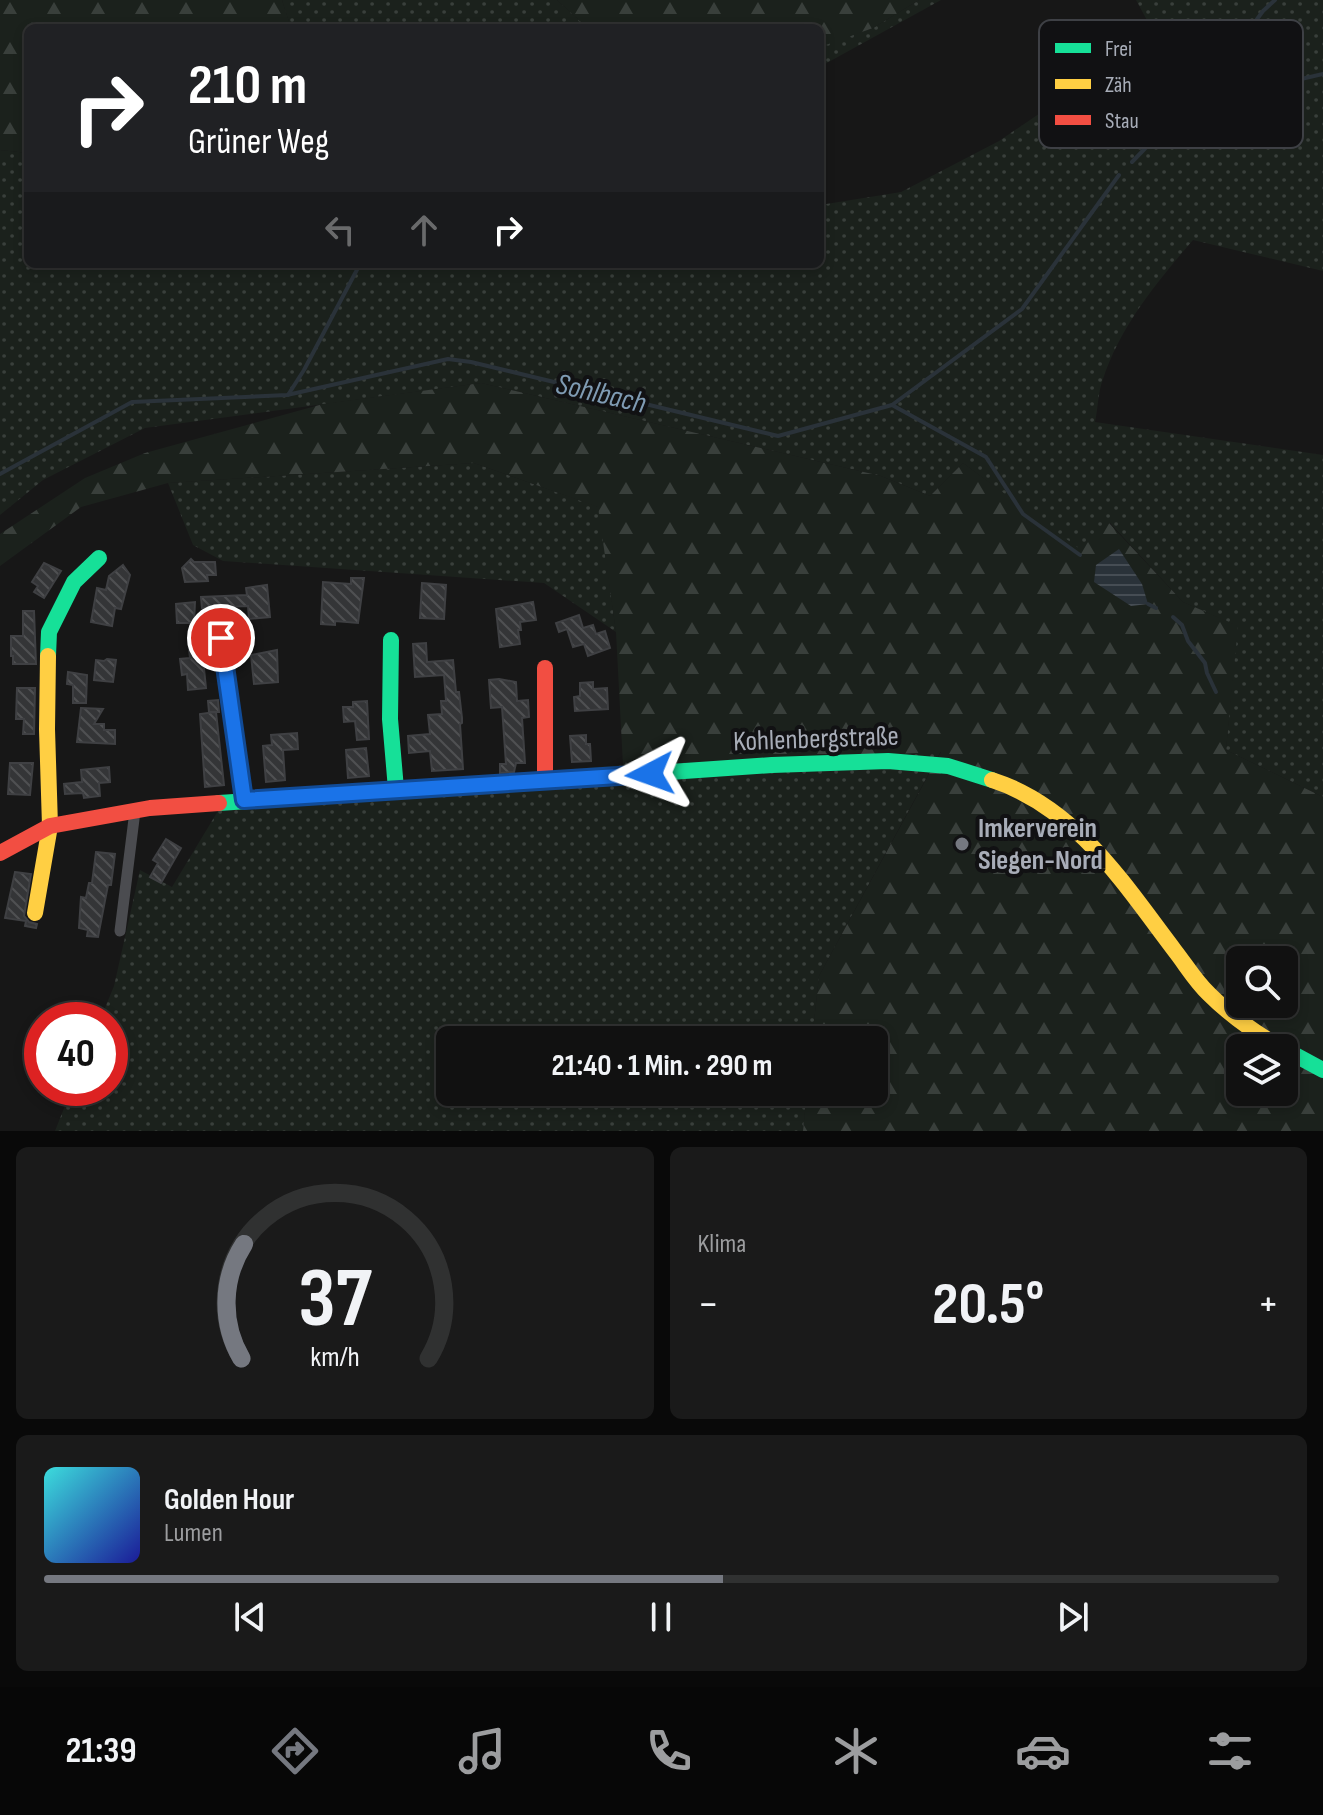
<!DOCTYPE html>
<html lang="de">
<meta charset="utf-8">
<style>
body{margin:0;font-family:"Sofia Sans Condensed",sans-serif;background:#1a1a1a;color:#f1f3f6;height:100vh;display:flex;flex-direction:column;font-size:30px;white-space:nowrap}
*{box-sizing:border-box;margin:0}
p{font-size:26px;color:#9c9d9f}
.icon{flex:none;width:44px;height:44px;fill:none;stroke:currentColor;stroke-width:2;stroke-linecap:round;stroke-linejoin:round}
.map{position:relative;height:1131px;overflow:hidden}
.panel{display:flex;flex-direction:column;gap:16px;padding:16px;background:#090909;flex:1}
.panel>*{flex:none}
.guide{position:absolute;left:24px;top:24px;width:800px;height:244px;border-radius:12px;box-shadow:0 4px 12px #0003,0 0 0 2px #303131;background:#202124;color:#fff;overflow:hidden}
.tools{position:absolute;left:1226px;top:946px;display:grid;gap:16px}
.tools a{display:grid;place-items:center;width:72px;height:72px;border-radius:12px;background:#111;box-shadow:0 4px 12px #0003,0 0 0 2px #303131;font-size:40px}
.speed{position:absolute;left:24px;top:1002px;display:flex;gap:16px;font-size:40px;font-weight:700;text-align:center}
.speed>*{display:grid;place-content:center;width:104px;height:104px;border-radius:50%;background:#111;box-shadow:0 4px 12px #0003,0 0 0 2px #303131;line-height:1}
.speed .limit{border:12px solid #d22;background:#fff;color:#111}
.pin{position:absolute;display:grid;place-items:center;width:68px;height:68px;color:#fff;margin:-34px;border:4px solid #fff;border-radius:50%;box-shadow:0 2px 8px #0007}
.me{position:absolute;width:88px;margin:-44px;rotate:266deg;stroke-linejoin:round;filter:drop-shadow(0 0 6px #0008)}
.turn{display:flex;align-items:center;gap:28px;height:168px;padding:0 32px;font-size:36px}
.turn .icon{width:104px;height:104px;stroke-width:2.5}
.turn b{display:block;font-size:56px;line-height:68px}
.lanes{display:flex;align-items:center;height:76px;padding:0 32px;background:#0003;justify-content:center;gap:40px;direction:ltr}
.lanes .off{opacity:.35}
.big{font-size:60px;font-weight:700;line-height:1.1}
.panel .tile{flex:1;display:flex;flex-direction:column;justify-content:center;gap:12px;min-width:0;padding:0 28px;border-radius:12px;background:#1a1a1a}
.panel .dial{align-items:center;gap:0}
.dial svg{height:208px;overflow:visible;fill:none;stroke:#303131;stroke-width:7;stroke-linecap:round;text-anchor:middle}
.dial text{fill:#f1f3f6;stroke:none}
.song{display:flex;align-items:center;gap:24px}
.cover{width:96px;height:96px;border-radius:12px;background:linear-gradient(135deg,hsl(180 70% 55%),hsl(240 70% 35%))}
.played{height:8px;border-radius:4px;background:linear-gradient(90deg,#757880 55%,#303131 55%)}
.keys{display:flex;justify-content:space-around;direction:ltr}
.heat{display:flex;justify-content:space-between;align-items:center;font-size:44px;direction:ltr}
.panel .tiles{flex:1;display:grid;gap:16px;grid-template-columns:1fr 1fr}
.tile:last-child{grid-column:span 2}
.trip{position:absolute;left:436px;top:1026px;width:452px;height:80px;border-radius:12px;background:#111;box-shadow:0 4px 12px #0003,0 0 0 2px #303131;font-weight:700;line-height:80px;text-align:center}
.tabs{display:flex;height:128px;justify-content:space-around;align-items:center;background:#070707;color:#9c9d9f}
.tabs .icon{width:56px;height:56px}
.tabs .selected{color:#757880}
.tabs b{font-size:36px;color:#f1f3f6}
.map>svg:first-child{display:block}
.grass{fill:url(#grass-dots)}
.forest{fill:url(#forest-firs);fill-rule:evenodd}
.water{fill:url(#water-rules)}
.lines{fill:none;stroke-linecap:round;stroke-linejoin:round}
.stream{stroke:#2a3239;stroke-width:4}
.building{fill:url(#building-back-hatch);stroke:#3f4043;stroke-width:2}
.street{stroke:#4b4c50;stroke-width:11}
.fast{stroke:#16e098;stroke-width:16}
.slow{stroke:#ffcf43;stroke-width:16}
.jam{stroke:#f24e42;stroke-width:16}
.route-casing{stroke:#114b97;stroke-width:20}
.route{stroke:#1a73e8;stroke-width:14}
.poi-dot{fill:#757880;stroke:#111113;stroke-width:3}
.labels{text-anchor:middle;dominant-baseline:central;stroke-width:8;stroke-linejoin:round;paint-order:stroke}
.street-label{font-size:28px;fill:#a8adb8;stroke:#111113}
.poi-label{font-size:28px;font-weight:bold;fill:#a8adb8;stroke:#111113;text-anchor:start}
.water-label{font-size:30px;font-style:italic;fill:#7f9bb3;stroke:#111113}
.key{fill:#111113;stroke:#3e4045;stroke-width:2}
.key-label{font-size:22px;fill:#a8adb8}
</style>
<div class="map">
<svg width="1323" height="1131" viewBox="0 0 1323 1131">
<defs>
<pattern id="grass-dots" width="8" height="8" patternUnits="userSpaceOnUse" patternTransform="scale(2)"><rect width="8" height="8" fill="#1b211c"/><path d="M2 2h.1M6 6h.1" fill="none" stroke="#393f3b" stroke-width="1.8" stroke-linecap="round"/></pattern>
<pattern id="forest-firs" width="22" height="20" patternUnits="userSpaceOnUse" patternTransform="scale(2)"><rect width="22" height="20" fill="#1b211c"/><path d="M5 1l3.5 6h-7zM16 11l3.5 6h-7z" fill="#393f3b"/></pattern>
<pattern id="water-rules" width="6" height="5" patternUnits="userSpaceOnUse" patternTransform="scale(2)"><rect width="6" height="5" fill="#2a3239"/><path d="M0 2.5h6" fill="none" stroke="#464d54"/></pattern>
<pattern id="building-back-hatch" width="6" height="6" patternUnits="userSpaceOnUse" patternTransform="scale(2)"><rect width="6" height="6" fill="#343537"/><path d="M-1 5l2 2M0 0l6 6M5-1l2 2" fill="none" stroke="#4f5052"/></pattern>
</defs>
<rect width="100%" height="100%" fill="#171717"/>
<g class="grass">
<polygon points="282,0 557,0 580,21 592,28 291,28"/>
<polygon points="919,0 941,0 825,64 820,64 820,46 873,28"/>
<path d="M1136 0H1323V271L1193 240C1157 282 1121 325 1103 379 1098 392 1098 408 1095 422L1323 455V797L1226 750 1237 626 1183 602 1110 523 1080 550 963 463 930 496 881 476 481 383 145 428 43 480 0 515V150L28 153V264H820V205L901 192 999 141 1155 35Z"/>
<polygon points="474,463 599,507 616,632 544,583 223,561 193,545 168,483"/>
<polygon points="941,751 819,976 812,1040 450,1040 450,1092 807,1092 803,1131 55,1131 72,1088 110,1088 110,1020 100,1020 114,986 140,870 172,887 227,796 623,765"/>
</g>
<g class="forest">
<polygon points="0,0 282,0 291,28 28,28 28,153 0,150"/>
<polygon points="557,0 919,0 873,28 823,46 820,46 820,28 592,28 580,21"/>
<path d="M481 383 881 476 930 496 963 463 1080 549 1109 523 1183 602 1238 626 1226 750 1323 797V1131H803L807 1092H874V1040H812L819 976 941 752 623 765 616 632 598 507 474 463 168 483 81 507 0 566V534L85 478 145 453 323 404ZM1240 960H1284V1004H1240ZM1240 1048H1284V1092H1240Z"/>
</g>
<polygon class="water" points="1119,549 1142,584 1148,604 1131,606 1094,582 1096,565"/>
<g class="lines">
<g class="stream">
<polyline points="1216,75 1263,11 1275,0"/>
<polyline points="1132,162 1216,75 1284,83 1323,74"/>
<polyline points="288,395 304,370 360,264"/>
<polyline points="892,405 986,457 1023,514 1080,555"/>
<polyline points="0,474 132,402 287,395 448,359 471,362 778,436 892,405 1022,309 1119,175"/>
<polyline points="1148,604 1156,608"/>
<polyline points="1173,617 1182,625 1188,641 1205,663 1207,673 1216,692"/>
</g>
</g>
<g class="building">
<polygon points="191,559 194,562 215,562 216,575 207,575 208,581 185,582 182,568"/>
<polygon points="44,563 61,571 44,598 34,592 38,586 32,582"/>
<polygon points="123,565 130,575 121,609 115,608 112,626 91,622 97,588 106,590 109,576"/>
<polygon points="351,578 364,578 358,623 335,621 335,625 321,624 323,582 351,584"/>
<polygon points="422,583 446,585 444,619 420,618"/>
<polygon points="267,585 270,617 249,619 248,606 202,608 201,597 247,595 246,588"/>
<polygon points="195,602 194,623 177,623 176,604"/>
<polygon points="533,602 536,620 520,622 521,630 518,630 520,644 500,647 496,609"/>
<polygon points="23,611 34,611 36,664 13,664 13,656 11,656 11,636 23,636"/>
<polygon points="579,615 583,628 593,625 596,634 605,631 610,648 588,656 584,644 573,647 567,629 559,632 556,623"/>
<polygon points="201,639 206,688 188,690 187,674 182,675 180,659 190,658 188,640"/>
<polygon points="426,643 427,662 453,660 456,692 459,692 462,718 462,723 460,724 463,769 432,771 430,751 409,753 408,736 430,734 428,715 442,714 441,701 446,701 444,675 415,677 413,644"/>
<polygon points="277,650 278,682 254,684 251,655"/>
<polygon points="107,659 116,660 113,682 94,680 96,660 104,661"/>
<polygon points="68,672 87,675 86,703 73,703 73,685 67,684"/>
<polygon points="499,679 516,682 517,701 528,700 529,717 522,718 525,763 516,763 514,772 500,773 500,764 506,764 502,707 491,708 489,680"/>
<polygon points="593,682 593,689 607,688 608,709 575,711 574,697 580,696 580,683"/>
<polygon points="17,688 35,688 34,734 23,734 24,719 16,719"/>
<polygon points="218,700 219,712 216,712 224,785 205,787 200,714 215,712 209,712 208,701"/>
<polygon points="367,701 369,739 357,740 355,721 344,722 343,707 353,707 353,702"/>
<polygon points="81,708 103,709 94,724 104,724 104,730 115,730 115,744 77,742"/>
<polygon points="297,733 298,749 283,750 285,780 266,782 263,746 272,745 271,735"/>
<polygon points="586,735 586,744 590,744 591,761 572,762 570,736"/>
<polygon points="366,748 369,776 348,778 346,750"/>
<polygon points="10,763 33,763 30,795 8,794"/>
<polygon points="109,767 110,782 99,783 100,796 84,798 83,793 65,794 64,784 82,782 81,770"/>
<polygon points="166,839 181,848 161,883 150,877 158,863 153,860"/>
<polygon points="96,852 115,854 111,885 108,885 98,937 87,936 88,930 79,928 81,897 86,898 89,883 92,883"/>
<polygon points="15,872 31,874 24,916 29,922 37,924 36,928 25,926 26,921 5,918"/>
</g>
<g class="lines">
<polyline class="street" points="120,931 135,811"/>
<g class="fast">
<polyline points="391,640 390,719 396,789"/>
<polyline points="48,656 49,632 74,582 99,558"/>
<polyline points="219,803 772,765 888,761 948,766 992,780"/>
<polyline points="1284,1049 1323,1070"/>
</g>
<g class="slow">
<polyline points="221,638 244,800"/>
<path d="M992 780C1076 807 1124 884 1175 951 1186 965 1196 982 1209 994 1231 1016 1255 1033 1282 1048"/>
<polyline points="35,913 50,826 47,729 48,656"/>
</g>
<g class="jam">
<polyline points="545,668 545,782"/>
<polyline points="0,853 50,826 150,808 219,803"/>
</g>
</g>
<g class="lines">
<g class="route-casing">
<polyline id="route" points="221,638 244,800 650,774"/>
</g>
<use href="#route" class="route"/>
</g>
<circle class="poi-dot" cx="962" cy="844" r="8"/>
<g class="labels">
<g class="street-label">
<text transform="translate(816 739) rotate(-2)">Kohlenbergstraße</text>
</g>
<g class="poi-label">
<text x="978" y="828">Imkerverein<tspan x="978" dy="32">Siegen-Nord</tspan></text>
</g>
<g class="water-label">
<text transform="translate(601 394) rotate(13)">Sohlbach</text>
</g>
</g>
<rect x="1039" y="20" width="264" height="128" rx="12" class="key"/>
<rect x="1055" y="43" width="36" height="10" fill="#16e098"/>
<rect x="1055" y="79" width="36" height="10" fill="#ffcf43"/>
<rect x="1055" y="115" width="36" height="10" fill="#f24e42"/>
<g class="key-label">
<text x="1105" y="56">Frei</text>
<text x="1105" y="92">Zäh</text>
<text x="1105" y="128">Stau</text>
</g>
</svg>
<div class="tools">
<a><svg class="icon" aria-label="search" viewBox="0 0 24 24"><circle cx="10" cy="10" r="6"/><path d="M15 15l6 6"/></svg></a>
<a><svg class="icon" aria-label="layers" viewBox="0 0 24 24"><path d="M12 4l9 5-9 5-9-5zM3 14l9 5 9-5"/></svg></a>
</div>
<div class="speed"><div class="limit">40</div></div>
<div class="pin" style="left:221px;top:638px;background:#d93025"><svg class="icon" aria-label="arrive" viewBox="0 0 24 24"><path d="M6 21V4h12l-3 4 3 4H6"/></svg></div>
<svg class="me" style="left:650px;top:774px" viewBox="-20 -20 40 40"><path d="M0-17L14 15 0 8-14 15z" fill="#1a73e8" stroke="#fff" stroke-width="4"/></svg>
<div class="trip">21:40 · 1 Min. · 290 m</div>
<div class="guide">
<div class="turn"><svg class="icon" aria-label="right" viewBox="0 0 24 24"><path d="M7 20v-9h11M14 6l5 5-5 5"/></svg><div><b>210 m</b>Grüner Weg</div></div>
<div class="lanes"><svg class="icon off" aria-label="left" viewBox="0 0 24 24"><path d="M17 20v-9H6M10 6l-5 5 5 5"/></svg><svg class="icon off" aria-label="ahead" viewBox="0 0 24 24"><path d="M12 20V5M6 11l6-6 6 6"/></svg><svg class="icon" aria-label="right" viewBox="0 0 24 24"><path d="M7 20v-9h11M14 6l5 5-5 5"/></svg></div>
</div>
</div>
<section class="panel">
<div class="tiles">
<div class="tile dial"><svg viewBox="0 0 100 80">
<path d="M14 69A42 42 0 1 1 86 69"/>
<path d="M14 69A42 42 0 0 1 15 25" stroke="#757880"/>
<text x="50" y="56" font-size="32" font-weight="700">37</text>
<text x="50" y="72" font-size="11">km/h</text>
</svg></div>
<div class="tile"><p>Klima</p>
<div class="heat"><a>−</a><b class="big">20.5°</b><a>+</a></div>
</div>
<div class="tile">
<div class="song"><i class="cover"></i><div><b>Golden Hour</b><p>Lumen</p></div></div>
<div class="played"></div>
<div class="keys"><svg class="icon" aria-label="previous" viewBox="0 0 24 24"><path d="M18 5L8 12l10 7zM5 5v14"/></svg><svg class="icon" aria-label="pause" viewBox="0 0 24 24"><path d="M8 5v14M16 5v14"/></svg><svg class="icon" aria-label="next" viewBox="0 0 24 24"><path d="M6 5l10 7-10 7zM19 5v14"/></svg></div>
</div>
</div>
</section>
<nav class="tabs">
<b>21:39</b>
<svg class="icon selected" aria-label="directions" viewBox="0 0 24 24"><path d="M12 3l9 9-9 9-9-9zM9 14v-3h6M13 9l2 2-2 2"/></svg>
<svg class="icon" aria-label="music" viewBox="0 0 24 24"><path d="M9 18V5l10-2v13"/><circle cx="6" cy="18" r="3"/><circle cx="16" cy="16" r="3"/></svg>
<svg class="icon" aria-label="phone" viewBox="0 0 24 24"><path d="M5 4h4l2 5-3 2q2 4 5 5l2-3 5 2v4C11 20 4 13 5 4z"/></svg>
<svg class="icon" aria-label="climate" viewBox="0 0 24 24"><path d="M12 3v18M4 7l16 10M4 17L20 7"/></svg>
<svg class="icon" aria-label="car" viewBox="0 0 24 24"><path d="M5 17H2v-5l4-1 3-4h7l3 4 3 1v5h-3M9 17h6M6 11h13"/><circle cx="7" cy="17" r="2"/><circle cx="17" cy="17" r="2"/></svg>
<svg class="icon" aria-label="filters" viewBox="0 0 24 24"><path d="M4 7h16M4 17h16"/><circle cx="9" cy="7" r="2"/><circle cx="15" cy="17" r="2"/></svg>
</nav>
